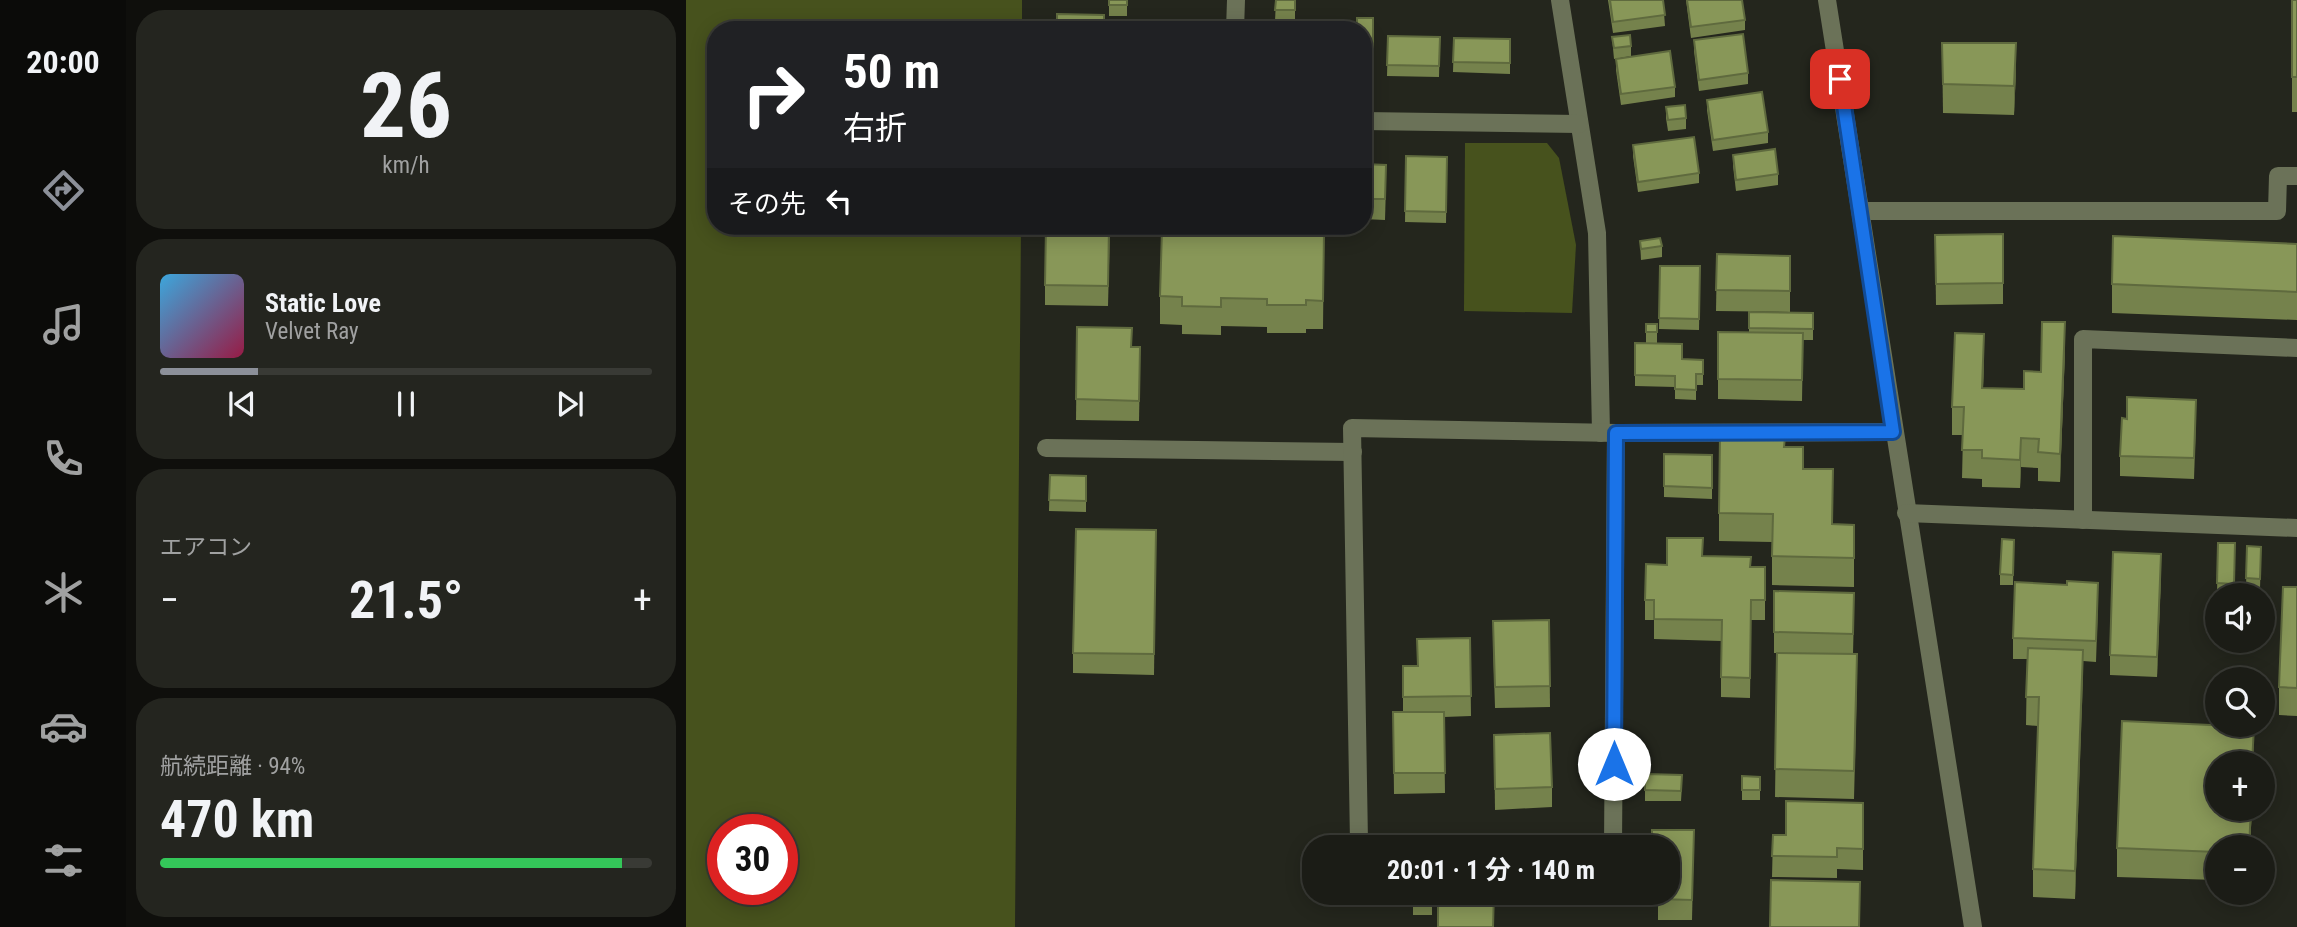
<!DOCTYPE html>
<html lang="ja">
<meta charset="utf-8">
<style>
body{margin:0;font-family:"Roboto Condensed","Noto Sans JP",sans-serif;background:#24251f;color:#f1f3f6;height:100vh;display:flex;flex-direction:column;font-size:26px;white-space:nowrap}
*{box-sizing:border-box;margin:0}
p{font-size:23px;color:#a0a1a1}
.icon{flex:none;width:38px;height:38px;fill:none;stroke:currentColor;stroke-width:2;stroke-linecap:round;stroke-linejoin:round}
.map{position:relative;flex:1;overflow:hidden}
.panel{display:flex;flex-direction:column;gap:10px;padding:10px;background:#0f0f0c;width:560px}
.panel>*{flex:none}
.guide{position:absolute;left:21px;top:21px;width:665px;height:214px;border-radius:28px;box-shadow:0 4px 18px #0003,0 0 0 2px #393a35;background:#202124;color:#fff;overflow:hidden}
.buttons{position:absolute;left:1519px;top:583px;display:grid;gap:14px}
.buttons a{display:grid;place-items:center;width:70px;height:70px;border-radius:50%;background:#1b1c16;box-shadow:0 4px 18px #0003,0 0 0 2px #393a35;font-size:35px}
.speed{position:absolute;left:21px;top:814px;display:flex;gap:14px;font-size:35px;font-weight:700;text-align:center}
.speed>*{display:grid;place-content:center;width:91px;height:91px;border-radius:50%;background:#1b1c16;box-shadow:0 4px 18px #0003,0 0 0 2px #393a35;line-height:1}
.speed .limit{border:10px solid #d22;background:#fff;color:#111}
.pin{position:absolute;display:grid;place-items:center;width:60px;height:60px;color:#fff;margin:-30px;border-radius:14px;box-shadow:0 4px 10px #0006}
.me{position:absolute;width:77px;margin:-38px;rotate:0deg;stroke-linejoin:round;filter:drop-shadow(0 0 5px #0008)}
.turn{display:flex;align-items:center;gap:24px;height:147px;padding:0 21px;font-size:32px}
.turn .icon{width:91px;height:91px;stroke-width:2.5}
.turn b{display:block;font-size:49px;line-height:60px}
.then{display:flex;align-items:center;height:66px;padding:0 21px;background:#0003;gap:14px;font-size:26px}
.big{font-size:52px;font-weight:700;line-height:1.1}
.panel .card{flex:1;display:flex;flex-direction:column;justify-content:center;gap:10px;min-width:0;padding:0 24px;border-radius:28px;background:#24251f}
.panel .dial{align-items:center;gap:0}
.dial b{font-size:91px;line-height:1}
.song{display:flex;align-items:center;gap:21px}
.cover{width:84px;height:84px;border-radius:10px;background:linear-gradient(135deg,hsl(200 70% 55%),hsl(340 70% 35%))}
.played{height:7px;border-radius:4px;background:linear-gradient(90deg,#8c9099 20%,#393a35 20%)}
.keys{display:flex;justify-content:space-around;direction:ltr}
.heat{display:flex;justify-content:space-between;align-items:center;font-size:38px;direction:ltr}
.charge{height:10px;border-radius:5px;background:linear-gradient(90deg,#34c759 94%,#393a35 0)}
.trip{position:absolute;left:616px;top:835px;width:378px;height:70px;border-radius:28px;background:#1b1c16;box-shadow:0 4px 18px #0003,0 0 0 2px #393a35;font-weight:700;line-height:70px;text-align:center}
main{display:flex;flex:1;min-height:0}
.tab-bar{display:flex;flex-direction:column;width:126px;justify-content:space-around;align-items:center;background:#0b0b09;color:#a0a1a1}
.tab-bar .icon{width:49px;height:49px}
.tab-bar .current{color:#8c9099}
.tab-bar b{font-size:32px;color:#f1f3f6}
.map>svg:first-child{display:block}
.green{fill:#47521d;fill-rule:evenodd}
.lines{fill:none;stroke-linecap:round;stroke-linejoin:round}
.minor{stroke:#6b7258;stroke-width:18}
.wall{fill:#75824c}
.shaded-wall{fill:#5f6a3e}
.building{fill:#889758;stroke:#5f6a3e;stroke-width:2}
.route-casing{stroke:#114b97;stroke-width:18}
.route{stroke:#1a73e8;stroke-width:12}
</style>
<main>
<nav class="tab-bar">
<b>20:00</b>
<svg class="icon current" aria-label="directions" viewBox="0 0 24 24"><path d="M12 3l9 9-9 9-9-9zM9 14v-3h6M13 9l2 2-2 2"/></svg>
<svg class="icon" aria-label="music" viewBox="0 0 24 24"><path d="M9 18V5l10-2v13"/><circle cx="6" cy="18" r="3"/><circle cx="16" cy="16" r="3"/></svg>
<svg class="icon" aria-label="phone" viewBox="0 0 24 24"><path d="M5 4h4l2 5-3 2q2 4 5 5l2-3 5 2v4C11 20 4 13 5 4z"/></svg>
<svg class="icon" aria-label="climate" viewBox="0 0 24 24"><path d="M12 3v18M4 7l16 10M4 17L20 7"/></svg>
<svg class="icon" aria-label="car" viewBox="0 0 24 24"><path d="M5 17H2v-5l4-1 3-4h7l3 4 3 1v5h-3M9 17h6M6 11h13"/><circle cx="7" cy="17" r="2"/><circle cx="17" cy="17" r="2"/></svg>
<svg class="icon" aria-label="filters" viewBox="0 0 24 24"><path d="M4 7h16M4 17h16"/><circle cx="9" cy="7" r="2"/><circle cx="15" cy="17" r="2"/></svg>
</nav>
<section class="panel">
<div class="card dial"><b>26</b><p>km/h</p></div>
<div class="card">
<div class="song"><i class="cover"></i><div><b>Static Love</b><p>Velvet Ray</p></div></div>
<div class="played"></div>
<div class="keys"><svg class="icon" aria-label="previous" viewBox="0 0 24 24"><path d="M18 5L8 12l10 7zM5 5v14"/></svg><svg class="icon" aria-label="pause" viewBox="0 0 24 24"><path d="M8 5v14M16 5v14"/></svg><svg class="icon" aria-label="next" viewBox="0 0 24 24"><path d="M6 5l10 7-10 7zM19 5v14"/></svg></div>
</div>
<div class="card"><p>エアコン</p>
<div class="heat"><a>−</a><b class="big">21.5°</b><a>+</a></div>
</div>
<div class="card"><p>航続距離 · 94%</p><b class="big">470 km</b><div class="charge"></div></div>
</section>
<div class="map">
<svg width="1611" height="927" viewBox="0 0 1611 927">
<rect width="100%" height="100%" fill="#24261d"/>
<g class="green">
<path d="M0 0H336V30H30V226H335L329 927H0ZM37 830H96V889H37Z"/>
<polygon points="779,143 861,143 873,158 890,245 886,313 778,311"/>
</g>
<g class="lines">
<g class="minor">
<polyline points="874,0 911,233 915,433"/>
<polyline points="1141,0 1287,927"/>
<polyline points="549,30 550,0"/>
<polyline points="677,121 893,124"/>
<polyline points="1175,211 1591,211 1592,176 1611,176"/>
<polyline points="360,448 667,452"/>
<polyline points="1220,513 1611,528"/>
<polyline points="1397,520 1397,339 1611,348"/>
<polyline points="914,847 673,842 666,428 930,433 1207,432"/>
<polyline points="927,847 930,433"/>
</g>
</g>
<g class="wall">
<rect x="423" y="0" width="18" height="16"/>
<polygon points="590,0 609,0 609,21 589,21"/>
<polygon points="922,0 977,0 979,26 927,33"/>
<polygon points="1000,0 1056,0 1059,20 1059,30 1005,38"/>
<rect x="1606" y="0" width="5" height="112"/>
<polygon points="687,18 687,60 677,60 677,30"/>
<polygon points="702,36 754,37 753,77 701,76"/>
<polygon points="926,37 945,46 945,56 928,59"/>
<polygon points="768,38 824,39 824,74 767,72"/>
<polygon points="1008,40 1062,73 1062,84 1013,91 1008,51"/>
<polygon points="1256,43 1330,71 1328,115 1257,113"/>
<polygon points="930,59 989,87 989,97 935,105 930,70"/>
<polygon points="1021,100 1082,132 1082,143 1027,151 1021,110"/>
<polygon points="980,107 1000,118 1000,129 982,131 980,118"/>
<polygon points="947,145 1013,173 1013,183 952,192 947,156"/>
<polygon points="1047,155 1092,174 1092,185 1050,191 1047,166"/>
<polygon points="720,156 761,157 760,223 719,222"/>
<polygon points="677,164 700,185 699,220 677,219"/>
<polygon points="424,226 422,306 359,305 359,285"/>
<polygon points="445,226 494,226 494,228"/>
<polygon points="638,234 637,329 620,329 620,333 581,333 581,327 535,326 535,335 496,334 496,325 474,324 474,296"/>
<polygon points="1317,234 1317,304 1250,305 1249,235"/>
<polygon points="954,241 976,246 976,257 955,260"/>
<polygon points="1611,244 1611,320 1426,313 1426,284"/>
<polygon points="1031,254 1104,256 1104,312 1030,311"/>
<polygon points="974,266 1014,266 1013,330 973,329"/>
<polygon points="1063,312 1127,313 1127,340 1117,340 1116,401 1032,399 1032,332 1063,333"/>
<rect x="960" y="324" width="11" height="19"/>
<polygon points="391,327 446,347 454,368 453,421 390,420"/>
<polygon points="949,343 996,359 1017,360 1017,385 1010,385 1010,400 989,399 989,387 949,386"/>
<polygon points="1379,351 1374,482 1352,481 1352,468 1335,467 1334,488 1296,487 1296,479 1276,478 1277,435 1266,435 1266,407 1298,362 1297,388 1338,389 1355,372"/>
<polygon points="1510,420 1508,479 1434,476 1434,456"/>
<polygon points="1099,447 1117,469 1146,524 1168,525 1168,587 1086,585 1086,542 1033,541 1033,513"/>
<polygon points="978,454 1026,455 1026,499 978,497"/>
<polygon points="364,475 400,476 400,512 363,511"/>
<polygon points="470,530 468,675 387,673 387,653"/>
<polygon points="1328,540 1327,585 1314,585 1314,574"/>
<polygon points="1532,543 1549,543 1548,594 1531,594"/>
<polygon points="1561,546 1575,547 1574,590 1560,589"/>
<polygon points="1017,556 1065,567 1079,567 1079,620 1065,620 1064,698 1035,697 1035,641 968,639 968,620 959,620 959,600 981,565"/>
<polygon points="1475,575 1471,677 1424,675 1424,655"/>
<polygon points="1611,587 1611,716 1593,715 1593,687"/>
<polygon points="1088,591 1168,613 1167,654 1171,682 1168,799 1089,797 1091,653 1088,653"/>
<polygon points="1412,603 1410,662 1397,661 1389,899 1347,897 1347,869 1352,726 1340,725 1341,659 1327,659 1327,638"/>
<polygon points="863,620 864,707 809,708 807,642"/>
<polygon points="784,638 785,716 758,717 759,793 708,794 707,712 717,712 717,666 731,666"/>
<polygon points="1568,727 1567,763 1531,763 1531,808 1566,808 1564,847 1531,847 1531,880 1431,877 1431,848"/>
<polygon points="808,735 866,787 866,807 809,810"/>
<polygon points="959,774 996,785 995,801 959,801"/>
<polygon points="1056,776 1074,777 1074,800 1056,800"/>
<polygon points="1177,803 1177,870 1151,869 1151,878 1086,877 1087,835 1100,835"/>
<polygon points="1008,830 1006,920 972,920 972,892"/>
<rect x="727" y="892" width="19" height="23"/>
</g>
<g class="shaded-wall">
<polygon points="1330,43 1330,71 1328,115 1328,86"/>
<polygon points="1379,322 1379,351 1374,482 1374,454"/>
<polygon points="1298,334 1298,362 1296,416 1296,388"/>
<polygon points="1335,438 1335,467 1334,488 1334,460"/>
<polygon points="1475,554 1475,575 1471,677 1471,657"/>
<polygon points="1397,650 1397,679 1389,899 1389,871"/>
<polygon points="1565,808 1566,808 1564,847 1563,847"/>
</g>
<g class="building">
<rect x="423" y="0" width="18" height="5"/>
<polygon points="590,0 609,0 609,10 589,10"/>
<polygon points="924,0 977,0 979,15 927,22"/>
<polygon points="1001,0 1056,0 1059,20 1005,27"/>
<rect x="1606" y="0" width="5" height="77"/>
<polygon points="371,14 418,15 418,30 371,30"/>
<polygon points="671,18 687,18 687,50 677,49 677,30 671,30"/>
<polygon points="600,28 659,29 659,30 600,30"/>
<polygon points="1057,34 1062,73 1013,80 1008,40"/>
<polygon points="944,35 945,46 928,48 926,37"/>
<polygon points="702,36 754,37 753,66 701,65"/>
<polygon points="768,38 824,39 824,63 767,62"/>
<polygon points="1256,43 1330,43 1328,86 1257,84"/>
<polygon points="984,51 989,87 935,94 930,59"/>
<polygon points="1076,92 1082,132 1027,140 1021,100"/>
<polygon points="999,105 1000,118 982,120 980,107"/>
<polygon points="1008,137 1013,173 952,182 947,145"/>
<polygon points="1089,149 1092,174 1050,180 1047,155"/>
<polygon points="720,156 761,157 760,212 719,211"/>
<polygon points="677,164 700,165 699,199 677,199"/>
<polygon points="360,226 423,226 422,286 359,285"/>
<polygon points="476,230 638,234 637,301 620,300 620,305 581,305 581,299 535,298 535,307 496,306 496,297 474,296"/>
<polygon points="1317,234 1317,283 1250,284 1249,235"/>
<polygon points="1427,236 1611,244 1611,292 1426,284"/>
<polygon points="974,238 976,246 955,249 954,241"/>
<polygon points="1031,254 1104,256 1104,291 1030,290"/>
<polygon points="974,266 1014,266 1013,319 973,318"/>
<polygon points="1063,312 1127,313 1127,329 1063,328"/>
<polygon points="1356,322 1379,322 1374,454 1352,452 1353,439 1335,438 1334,460 1296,458 1296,450 1276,450 1278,407 1266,407 1269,333 1298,334 1296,388 1338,389 1338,371 1355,372"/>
<rect x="960" y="324" width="11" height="8"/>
<polygon points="391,327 446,328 445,347 454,347 453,401 390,399"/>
<polygon points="1032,332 1117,333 1116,380 1032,379"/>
<polygon points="949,343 996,344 996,359 1017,360 1017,374 1010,374 1010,390 989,389 989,376 949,375"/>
<polygon points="1441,397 1510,400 1508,458 1434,456 1436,418 1441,419"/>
<polygon points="1034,435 1099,437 1098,447 1117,447 1117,469 1147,469 1146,524 1168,525 1168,558 1086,556 1087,514 1033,513"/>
<polygon points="978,454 1026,455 1026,488 978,486"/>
<polygon points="364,475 400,476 400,501 363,500"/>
<polygon points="390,529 470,530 468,654 387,653"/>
<polygon points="981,538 1017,538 1016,556 1065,557 1064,567 1079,567 1079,600 1065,600 1064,678 1035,677 1036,620 968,619 968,600 959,600 960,564 981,565"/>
<polygon points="1316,539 1328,540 1327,575 1314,574"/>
<polygon points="1532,543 1549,543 1548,584 1531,583"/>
<polygon points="1561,546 1575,547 1574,579 1560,578"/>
<polygon points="1427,552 1475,554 1471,657 1424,655"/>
<polygon points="1381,581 1412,583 1410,641 1327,638 1329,582 1381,585"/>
<polygon points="1597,587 1611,587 1611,688 1593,687"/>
<polygon points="1088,591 1168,593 1167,634 1088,632"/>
<polygon points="1562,591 1574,592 1574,595 1561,595"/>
<polygon points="863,620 864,686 809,687 807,621"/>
<polygon points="784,638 785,696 717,697 717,666 732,666 731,639"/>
<polygon points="1342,648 1397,650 1389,871 1347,869 1353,697 1340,697"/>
<polygon points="1091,653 1171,654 1168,771 1089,769"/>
<polygon points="707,712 758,712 759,773 708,773"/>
<polygon points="1436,721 1568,727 1566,763 1531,763 1531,808 1565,808 1563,847 1531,847 1531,852 1431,848"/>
<polygon points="864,733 866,787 809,789 808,735"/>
<polygon points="959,774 996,775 995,791 959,790"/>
<polygon points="1056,776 1074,777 1074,790 1056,790"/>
<polygon points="1100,801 1177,803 1177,849 1151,848 1151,857 1086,856 1087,835 1100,835"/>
<polygon points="966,830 1008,830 1006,900 972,899 972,892 982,892 982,847 966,847"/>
<polygon points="1085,880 1174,882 1173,927 1084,927"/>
<polygon points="727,892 746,892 746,905 727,904"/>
<polygon points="752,892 808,892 807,927 752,927"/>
</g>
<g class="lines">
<g class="route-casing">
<polyline id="route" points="928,764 930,433 1207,432 1154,79"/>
</g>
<use href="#route" class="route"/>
</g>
</svg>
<div class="buttons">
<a><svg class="icon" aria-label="sound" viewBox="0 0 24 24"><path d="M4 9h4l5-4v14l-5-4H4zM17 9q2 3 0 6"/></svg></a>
<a><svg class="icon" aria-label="search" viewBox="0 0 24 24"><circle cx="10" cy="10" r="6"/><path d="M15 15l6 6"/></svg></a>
<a>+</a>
<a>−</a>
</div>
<div class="speed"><div class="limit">30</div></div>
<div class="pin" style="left:1154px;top:79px;background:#d93025"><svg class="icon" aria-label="arrive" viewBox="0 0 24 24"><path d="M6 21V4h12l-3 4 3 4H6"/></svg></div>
<svg class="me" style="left:928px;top:764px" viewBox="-20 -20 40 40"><circle r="19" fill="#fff"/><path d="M0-13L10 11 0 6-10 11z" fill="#1a73e8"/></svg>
<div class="trip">20:01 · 1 分 · 140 m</div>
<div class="guide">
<div class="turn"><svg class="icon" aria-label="right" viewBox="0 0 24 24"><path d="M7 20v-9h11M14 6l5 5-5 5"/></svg><div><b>50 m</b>右折</div></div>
<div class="then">その先<svg class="icon" aria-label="left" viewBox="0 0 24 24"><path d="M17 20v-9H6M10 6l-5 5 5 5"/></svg></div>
</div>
</div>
</main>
